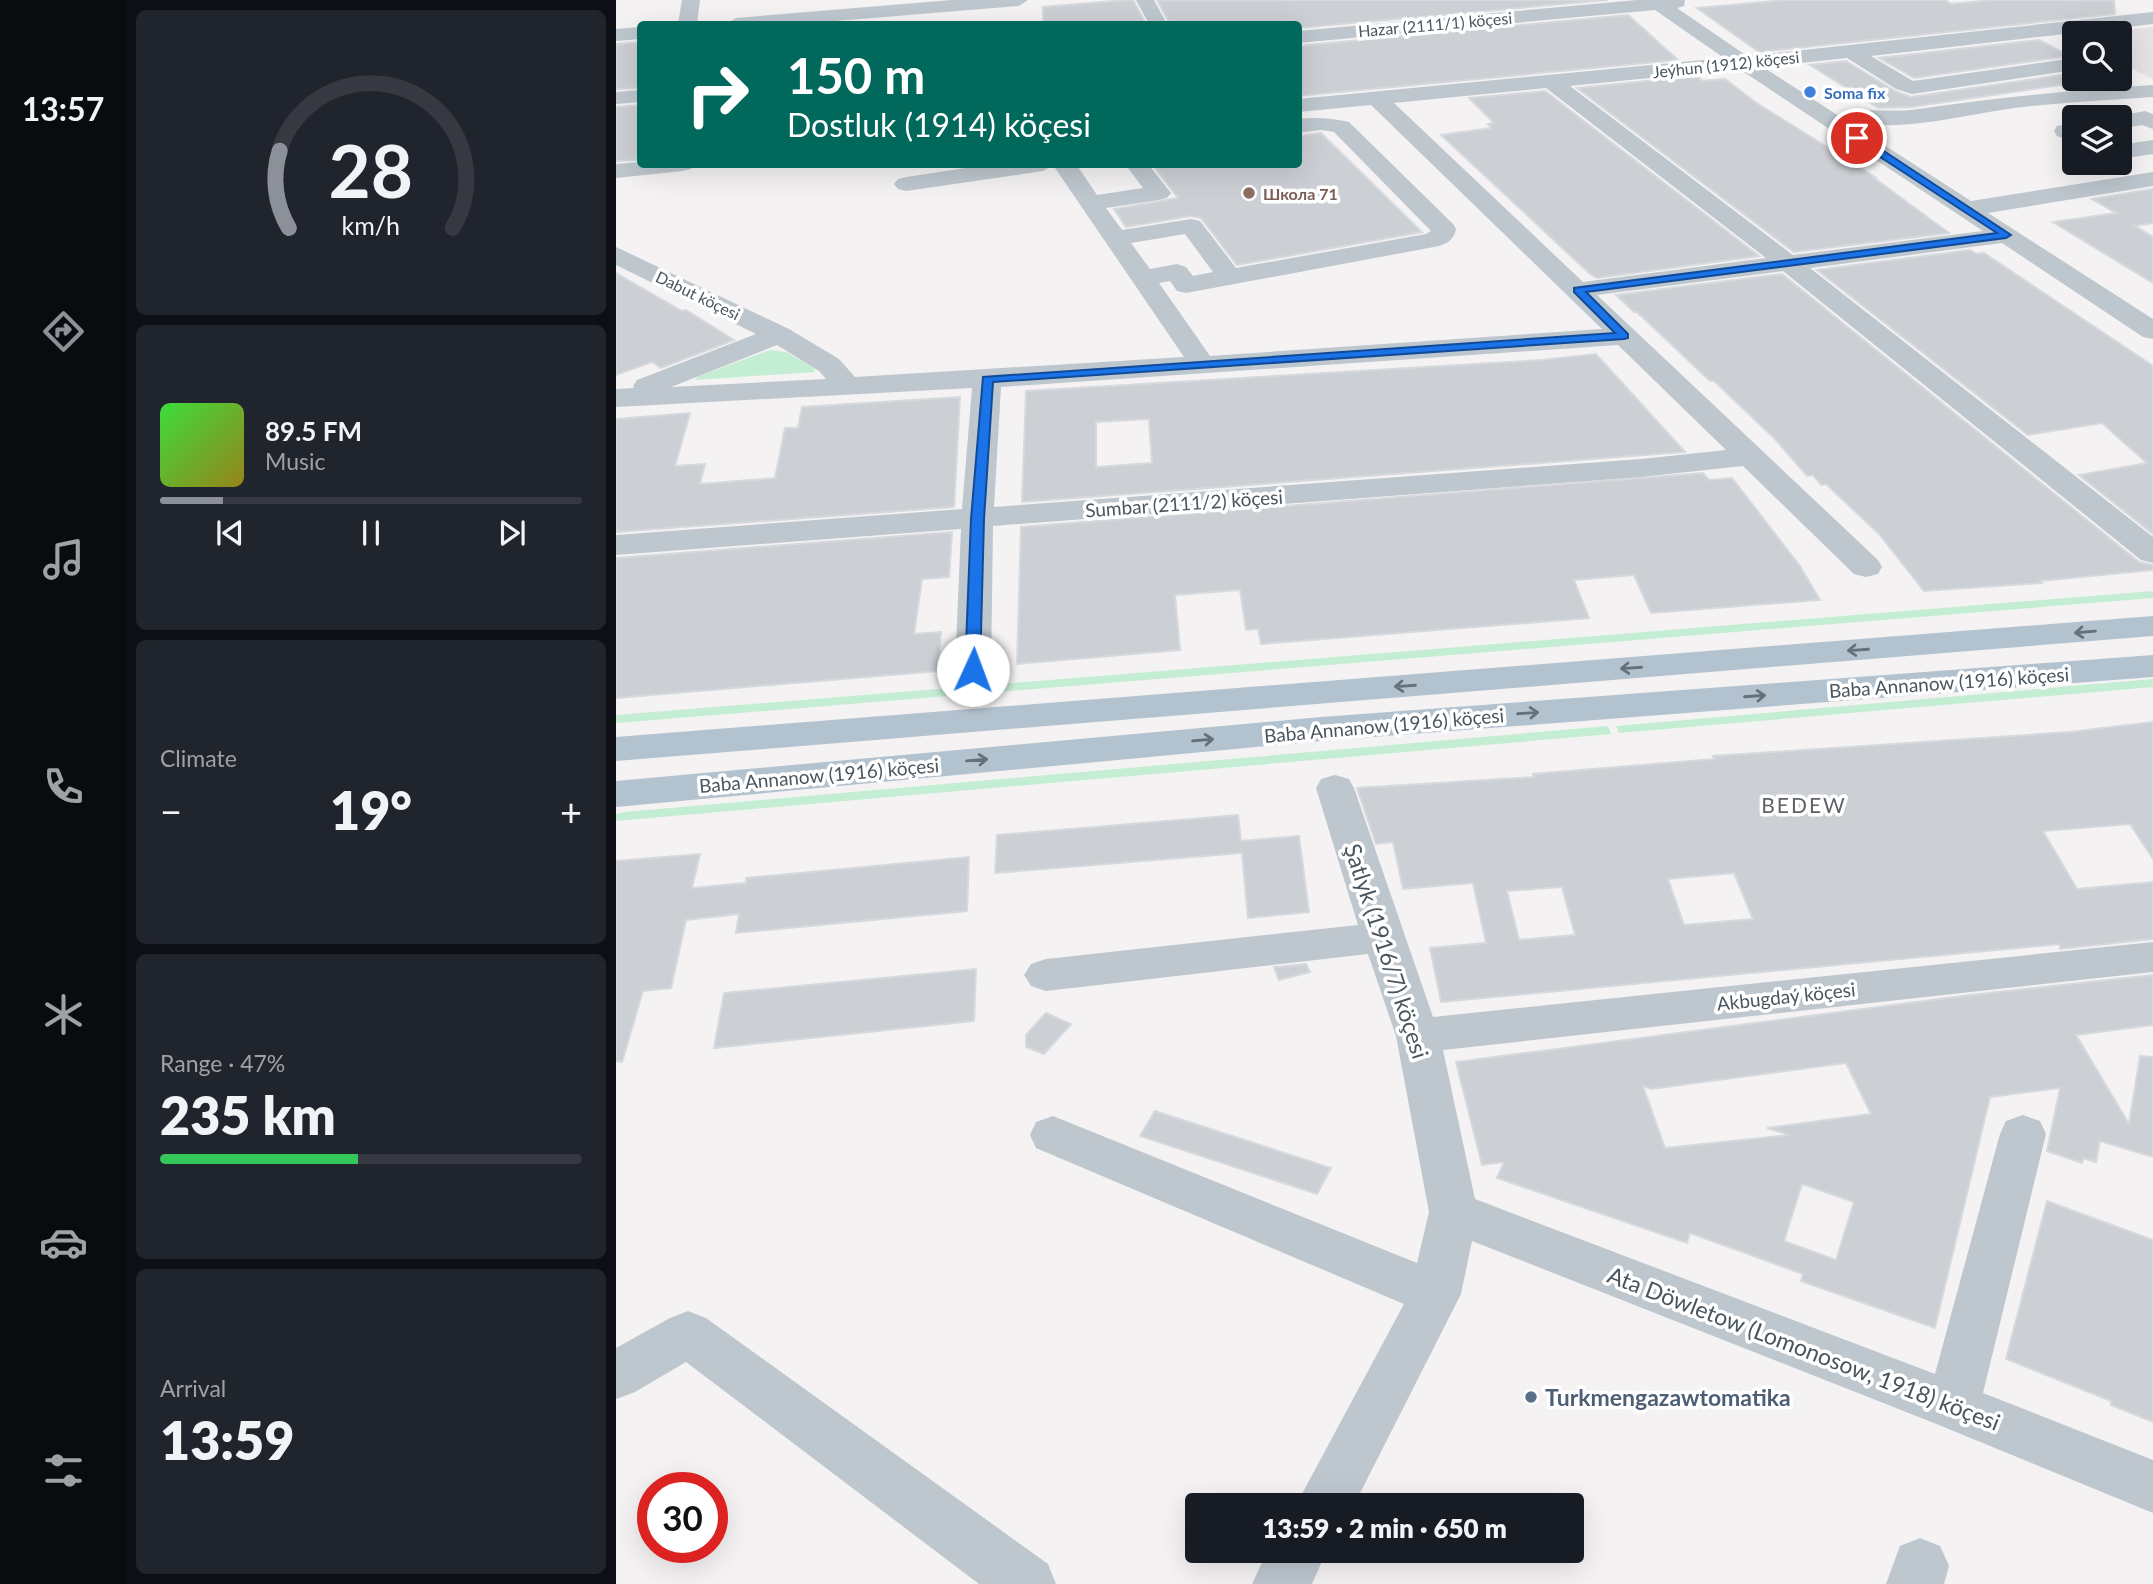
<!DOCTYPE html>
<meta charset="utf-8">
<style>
body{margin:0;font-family:Lato,sans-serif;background:#20242c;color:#f1f3f6;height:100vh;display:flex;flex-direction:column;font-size:26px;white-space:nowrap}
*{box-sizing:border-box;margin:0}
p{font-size:23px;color:#9ea1a6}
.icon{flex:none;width:38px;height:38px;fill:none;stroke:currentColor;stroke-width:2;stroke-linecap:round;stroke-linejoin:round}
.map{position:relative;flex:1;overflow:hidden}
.side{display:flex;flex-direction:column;gap:10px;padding:10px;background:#0d0f14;width:490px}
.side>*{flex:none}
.top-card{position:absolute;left:21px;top:21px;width:665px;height:147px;border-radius:7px;box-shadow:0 7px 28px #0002;background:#00695c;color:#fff;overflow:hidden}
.tools{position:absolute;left:1446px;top:21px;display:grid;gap:14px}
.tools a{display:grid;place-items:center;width:70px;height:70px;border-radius:7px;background:#171b24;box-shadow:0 7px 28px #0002;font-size:35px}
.speed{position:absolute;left:21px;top:1472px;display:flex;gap:14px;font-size:35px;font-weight:700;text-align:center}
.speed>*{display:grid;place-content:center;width:91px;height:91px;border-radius:50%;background:#171b24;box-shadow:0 7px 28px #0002;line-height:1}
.speed .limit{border:10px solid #d22;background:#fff;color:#111}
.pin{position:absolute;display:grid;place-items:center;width:60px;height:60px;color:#fff;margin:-30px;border:4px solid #fff;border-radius:50%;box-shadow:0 2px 7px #0007}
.me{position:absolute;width:77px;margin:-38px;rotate:2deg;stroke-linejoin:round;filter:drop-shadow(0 0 5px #0008)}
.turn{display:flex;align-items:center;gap:24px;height:147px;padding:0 35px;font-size:32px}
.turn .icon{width:91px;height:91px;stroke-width:2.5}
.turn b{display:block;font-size:49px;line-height:60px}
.big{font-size:52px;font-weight:800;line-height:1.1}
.side .card{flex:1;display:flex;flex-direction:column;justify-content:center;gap:10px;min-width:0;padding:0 24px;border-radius:10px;background:#20242c}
.side .dial{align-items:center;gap:0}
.dial svg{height:182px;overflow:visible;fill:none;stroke:#363941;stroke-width:7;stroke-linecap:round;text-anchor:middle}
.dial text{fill:#f1f3f6;stroke:none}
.song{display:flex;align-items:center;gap:21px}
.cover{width:84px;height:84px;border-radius:10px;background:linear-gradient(135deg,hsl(120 70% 55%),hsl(50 70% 35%))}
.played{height:7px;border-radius:4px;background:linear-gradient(90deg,#8c9099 15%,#363941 15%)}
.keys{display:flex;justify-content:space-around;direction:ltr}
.heat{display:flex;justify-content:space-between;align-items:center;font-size:38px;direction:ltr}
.charge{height:10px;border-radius:5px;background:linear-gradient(90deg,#34c759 47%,#363941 0)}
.trip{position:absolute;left:569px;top:1493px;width:399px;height:70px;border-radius:7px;background:#171b24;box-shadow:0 7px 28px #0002;font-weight:800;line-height:70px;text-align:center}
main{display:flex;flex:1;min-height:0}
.tab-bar{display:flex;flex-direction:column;width:126px;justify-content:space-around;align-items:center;background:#090b0e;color:#9ea1a6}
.tab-bar .icon{width:49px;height:49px}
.tab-bar .selected{color:#8c9099}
.tab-bar b{font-size:32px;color:#f1f3f6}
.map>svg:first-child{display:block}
.education{fill:#e5e3e4}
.green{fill:#c4eed3}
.building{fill:#cccfd4;stroke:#d6d9dd;stroke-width:2;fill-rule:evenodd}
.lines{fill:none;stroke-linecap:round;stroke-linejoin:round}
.minor{fill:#bec7ce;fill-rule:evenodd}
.major{fill:#b3c2cf;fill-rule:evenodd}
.oneway{stroke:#64717b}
.route{fill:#1a73e8;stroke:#114b97;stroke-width:2}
.shop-dot{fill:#3f7fe0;stroke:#fff;stroke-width:2.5}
.education-dot{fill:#8d6e63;stroke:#fff;stroke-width:2.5}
.service-dot{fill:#5c6f8a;stroke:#fff;stroke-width:2.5}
.labels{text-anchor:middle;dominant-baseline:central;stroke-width:7;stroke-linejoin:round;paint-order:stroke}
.far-street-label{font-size:16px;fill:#4a565f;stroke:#fff}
.far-shop-label{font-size:16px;font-weight:bold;fill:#366cbe;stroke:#fff;text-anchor:start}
.far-education-label{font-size:16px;font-weight:bold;fill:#785e54;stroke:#fff;text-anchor:start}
.street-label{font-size:19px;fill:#4a565f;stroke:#fff}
.neighbourhood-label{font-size:21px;letter-spacing:2px;fill:#5f6367;stroke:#fff}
.near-street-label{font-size:23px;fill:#4a565f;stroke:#fff}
.near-service-label{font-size:23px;font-weight:bold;fill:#4e5e75;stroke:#fff;text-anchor:start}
</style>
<main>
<nav class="tab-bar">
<b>13:57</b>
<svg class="icon selected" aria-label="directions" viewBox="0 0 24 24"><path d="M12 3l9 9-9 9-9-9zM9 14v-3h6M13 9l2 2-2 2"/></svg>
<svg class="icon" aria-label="music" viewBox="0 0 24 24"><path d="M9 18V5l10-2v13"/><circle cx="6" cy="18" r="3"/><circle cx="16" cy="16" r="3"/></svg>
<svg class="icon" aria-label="phone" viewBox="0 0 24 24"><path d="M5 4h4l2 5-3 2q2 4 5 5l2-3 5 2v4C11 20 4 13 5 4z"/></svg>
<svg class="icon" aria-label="climate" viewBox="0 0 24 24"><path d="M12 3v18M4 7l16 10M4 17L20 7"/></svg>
<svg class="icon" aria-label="car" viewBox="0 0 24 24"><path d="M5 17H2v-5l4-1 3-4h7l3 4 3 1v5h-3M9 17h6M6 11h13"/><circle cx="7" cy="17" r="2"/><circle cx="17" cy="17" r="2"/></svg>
<svg class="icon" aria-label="filters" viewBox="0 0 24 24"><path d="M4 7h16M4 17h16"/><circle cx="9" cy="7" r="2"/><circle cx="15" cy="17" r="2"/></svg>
</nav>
<section class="side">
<div class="card dial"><svg viewBox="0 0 100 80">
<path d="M14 69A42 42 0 1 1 86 69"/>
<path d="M14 69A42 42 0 0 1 10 35" stroke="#8c9099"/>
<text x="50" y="56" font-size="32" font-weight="700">28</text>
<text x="50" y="72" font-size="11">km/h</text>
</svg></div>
<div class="card">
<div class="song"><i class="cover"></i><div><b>89.5 FM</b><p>Music</p></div></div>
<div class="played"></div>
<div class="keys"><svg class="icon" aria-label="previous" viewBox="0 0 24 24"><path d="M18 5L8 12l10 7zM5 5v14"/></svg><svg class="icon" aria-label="pause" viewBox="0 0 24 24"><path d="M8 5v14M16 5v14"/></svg><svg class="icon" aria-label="next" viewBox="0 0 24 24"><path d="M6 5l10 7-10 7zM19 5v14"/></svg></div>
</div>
<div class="card"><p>Climate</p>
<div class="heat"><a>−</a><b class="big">19°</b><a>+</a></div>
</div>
<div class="card"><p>Range · 47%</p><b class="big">235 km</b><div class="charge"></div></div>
<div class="card"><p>Arrival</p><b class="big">13:59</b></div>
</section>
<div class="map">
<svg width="1537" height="1584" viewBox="0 0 1537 1584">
<rect width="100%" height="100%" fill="#f4f2f2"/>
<polygon class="education" points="1537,27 1537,79 1503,62 1503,33 1479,33"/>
<g class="green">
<polygon points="154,350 170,352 198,368 199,372 78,380 83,376"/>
<polygon points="1537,591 1537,598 0,723 0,715"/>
<polygon points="1537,679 1537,687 1003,733 1000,726"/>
<polygon points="992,726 995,734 0,821 0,814 9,812"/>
</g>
<g class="building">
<polygon points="511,0 517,0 530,24 427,24 427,7"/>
<polygon points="541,0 992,0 682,28 682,24 554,24"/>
<polygon points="1170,0 1329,0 1335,4 1376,0 1498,0 1499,14 1143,52 1081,8"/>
<polygon points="1012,15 1062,60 682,96 682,46"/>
<polygon points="1423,40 1454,56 1298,78 1263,58"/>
<polygon points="24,42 24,88 0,89 0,44"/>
<polygon points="1230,61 1279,91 1295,97 1458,73 1458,83 1295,107 1262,108 1194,65"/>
<polygon points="1081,76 1087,81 1109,79 1139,102 1259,177 1257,177 1333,233 1178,252 961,88"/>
<polygon points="929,91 1143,256 981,278 973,273 825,135 875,128 872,124 878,123 853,98"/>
<polygon points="24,105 24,160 0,161 0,107"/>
<polygon points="705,133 806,232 621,265 585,218 575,216 510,227 498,209 562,198 536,164 682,164 682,136"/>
<polygon points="1537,189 1537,223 1519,226 1537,237 1537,283 1437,222 1500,213 1476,199"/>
<polygon points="1354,250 1360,254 1368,253 1537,366 1537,534 1463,475 1531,463 1486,423 1412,435 1201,270"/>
<polygon points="0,273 66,311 70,310 118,340 45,368 36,362 0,375"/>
<polygon points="1166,274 1523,562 1537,565 1537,570 1424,581 1426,583 1308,591 1263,534 1210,484 1205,485 1197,475 1191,476 1159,439 1098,381 1094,381 1021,312 1018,312 1000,295"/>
<path d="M980 354 1069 452 406 502 410 391 926 360ZM533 419 536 463 480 467V422Z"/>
<polygon points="344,397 338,507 0,532 0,419 74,413 59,466 89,464 84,484 159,478 169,428 182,428 186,407"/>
<polygon points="1087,473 1093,480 1116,478 1184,566 1204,600 1035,613 1018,575 958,580 973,618 645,644 642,629 630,630 624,590 559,595 564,650 401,664 405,527"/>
<polygon points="336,532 333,577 306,579 298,634 325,632 322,671 0,698 0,558"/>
<path d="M1537 722V859L1514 824 1427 831 1461 889 1537 882V939L1444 949V944L825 1002 814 948 870 943 857 883 787 889 777 842 760 844 741 788 918 777 917 774 1099 759 1097 756 1454 732ZM1118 873 1137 919 1068 925 1052 879ZM946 887 959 935 903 940 891 891Z"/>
<polygon points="622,815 625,841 683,836 693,912 632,918 626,853 379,873 381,835"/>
<polygon points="84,854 76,888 130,883 130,878 353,857 351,911 120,933 123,914 70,920 55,988 27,991 6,1062 0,1061 0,861"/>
<polygon points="690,964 694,972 663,980 658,967"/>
<polygon points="360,969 358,1021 98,1048 108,993"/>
<path d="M1537 975V1025L1460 1035 1513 1124 1524 1056 1537 1057V1157L1484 1141 1480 1162 1467 1158 1466 1163 1431 1151 1444 1088 1374 1097 1319 1328 1185 1281 1187 1274 1074 1233 1071 1243 881 1178 888 1162 866 1165 840 1062 1354 995ZM1230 1063 1255 1114 1151 1128 1173 1135 1049 1148 1027 1086 1035 1089ZM1186 1184 1238 1202 1220 1260 1168 1241Z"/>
<polygon points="430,1013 455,1024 428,1054 410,1047 410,1035"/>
<polygon points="539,1111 715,1168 701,1194 524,1136"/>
<polygon points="1431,1201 1537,1240 1537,1422 1495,1405 1495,1401 1390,1359"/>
</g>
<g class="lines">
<g class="minor">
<polygon points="66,0 84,0 81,24 62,24"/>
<polygon points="336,0 412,0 403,6 183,24 110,24 120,18"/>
<polygon points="520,0 538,0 551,24 533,24"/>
<path d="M1021 0H1069L1068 6 1061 8 1131 56 1537 12V24L1255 56 1297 81 1458 58V70L1296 94 1280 89 1231 58 1147 67 1355 201 1537 172V186L1372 213 1537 319V339L1527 337 1386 243 1194 268 1537 537V563L1525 560 1167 271 981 295 1262 560 1266 567 1262 574 1250 577 1238 574 1127 466 1025 477 377 526 375 670 370 678 357 681 344 678 339 670 345 529 0 555V535L346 509 356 388 0 407V389L18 388 17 386 21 380 140 334 0 265V247L173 329 223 359 239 377 568 357 437 165 427 171 290 191 282 189 278 184 282 179 290 177 376 164H460L481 195 527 188 509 164H532L555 193 551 198 543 200 490 208 506 230 575 219 584 221 620 268 810 234 815 231 718 132 705 130 682 133V119C701 117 715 118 733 122L837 224 840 229C838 241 829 245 818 247L570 293 561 291 554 281 543 283 594 356 986 329 755 105 682 112V99L1108 58 1039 10 682 43V31ZM1123 69 1137 78 1367 231 1177 255 954 86ZM930 88 1150 258 967 282 778 103ZM569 234 597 272 577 276 570 267 561 264 534 269 515 243ZM161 345 203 371 210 379 55 387ZM1002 345 1110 450 1025 459 378 507 385 387Z"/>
<polygon points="24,27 24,39 0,41 0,29"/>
<path d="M1537 85V97C1494 100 1450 102 1407 107 1359 112 1288 133 1241 122L1238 117 1241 112C1258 108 1277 112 1295 110 1376 98 1456 90 1537 85Z"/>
<polygon points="24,90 24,102 0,104 0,92"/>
<polygon points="1529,111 1537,114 1537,129 1526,125 1503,129 1503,117 1496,117"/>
<polygon points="1458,123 1458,143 1441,136 1438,131 1441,126"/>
<polygon points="1537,140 1537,154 1503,159 1503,145"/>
<polygon points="24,162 24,164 78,164 75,169 67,171 0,178 0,164"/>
<polygon points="719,775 733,779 738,788 817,1017 1537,942 1537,972 827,1050 859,1199 1319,1374 1384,1134 1390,1121 1407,1115 1424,1121 1430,1134 1367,1393 1537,1460 1537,1513 1318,1423 856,1241 845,1294 738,1505 680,1505 788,1304 420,1148 414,1135 420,1122 437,1116 801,1263 813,1212 780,1036 752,954 430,991 415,986 408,975 415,964 430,959 742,925 700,788 705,779"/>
<polygon points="72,1311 90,1318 432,1564 440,1584 363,1584 70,1362 19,1392 0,1399 0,1348 54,1318"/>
<polygon points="1304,1538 1324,1546 1333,1566 1328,1584 1270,1584 1284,1546"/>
<polygon points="652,1550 711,1550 696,1584 636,1584"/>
</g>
<g class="major">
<polygon points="1537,616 1537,636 0,761 0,737"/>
<polygon points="1537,655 1537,677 705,741 0,807 0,781 705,717"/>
</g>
</g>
<defs><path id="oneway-shaft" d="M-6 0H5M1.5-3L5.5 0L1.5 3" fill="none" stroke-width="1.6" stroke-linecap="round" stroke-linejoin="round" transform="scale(1.75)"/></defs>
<g class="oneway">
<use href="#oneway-shaft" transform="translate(1469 632) rotate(175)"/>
<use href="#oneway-shaft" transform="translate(1242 650) rotate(176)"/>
<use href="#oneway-shaft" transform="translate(1015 668) rotate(176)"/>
<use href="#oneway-shaft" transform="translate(789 686) rotate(176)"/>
<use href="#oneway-shaft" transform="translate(1139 696) rotate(-4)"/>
<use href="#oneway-shaft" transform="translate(912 713) rotate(-4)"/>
<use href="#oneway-shaft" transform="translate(587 740) rotate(-5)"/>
<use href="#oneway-shaft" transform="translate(361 760) rotate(-5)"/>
</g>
<polygon class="route" points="1238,136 1245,136 1395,235 1390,238 970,292 1012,334 1012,338 1008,339 377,382 368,519 364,670 357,675 349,670 355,519 367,377 999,333 958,292 958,288 1381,233 1238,140"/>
<circle class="shop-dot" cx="1194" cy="92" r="7"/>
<circle class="education-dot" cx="633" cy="193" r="7"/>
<circle class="service-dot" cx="915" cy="1397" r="7"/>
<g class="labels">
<g class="far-street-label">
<text transform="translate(819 24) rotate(-5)">Hazar (2111/1) köçesi</text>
<text transform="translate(1110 64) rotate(-6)">Jeýhun (1912) köçesi</text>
<text transform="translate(82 295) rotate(26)">Dabut köçesi</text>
</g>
<g class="far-shop-label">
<text x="1208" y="92">Soma fix</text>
</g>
<g class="far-education-label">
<text x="647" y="193">Школа 71</text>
</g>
<g class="street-label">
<text transform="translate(568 503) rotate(-4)">Sumbar (2111/2) köçesi</text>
<text transform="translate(1333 682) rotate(-4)">Baba Annanow (1916) köçesi</text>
<text transform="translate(768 725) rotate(-5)">Baba Annanow (1916) köçesi</text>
<text transform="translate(203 775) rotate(-5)">Baba Annanow (1916) köçesi</text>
<text transform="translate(1170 996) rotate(-6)">Akbugdaý köçesi</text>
</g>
<g class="neighbourhood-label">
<text x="1188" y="804">BEDEW</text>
</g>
<g class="near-street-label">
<text transform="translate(771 951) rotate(72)">Şatlyk (1916/7) köçesi</text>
<text transform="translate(1188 1348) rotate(21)">Ata Döwletow (Lomonosow, 1918) köçesi</text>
</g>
<g class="near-service-label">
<text x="929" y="1397">Turkmengazawtomatika</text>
</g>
</g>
</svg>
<div class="tools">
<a><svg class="icon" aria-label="search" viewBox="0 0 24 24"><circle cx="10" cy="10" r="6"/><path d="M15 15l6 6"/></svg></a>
<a><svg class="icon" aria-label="layers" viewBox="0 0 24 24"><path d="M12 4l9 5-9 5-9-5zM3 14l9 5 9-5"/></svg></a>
</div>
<div class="speed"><div class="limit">30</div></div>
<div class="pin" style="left:1241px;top:138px;background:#d93025"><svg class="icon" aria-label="arrive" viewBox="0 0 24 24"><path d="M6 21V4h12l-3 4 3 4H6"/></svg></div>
<svg class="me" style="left:357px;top:670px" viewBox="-20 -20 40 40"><circle r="19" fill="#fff"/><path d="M0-13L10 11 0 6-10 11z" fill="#1a73e8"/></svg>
<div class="trip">13:59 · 2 min · 650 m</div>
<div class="top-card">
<div class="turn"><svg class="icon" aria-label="right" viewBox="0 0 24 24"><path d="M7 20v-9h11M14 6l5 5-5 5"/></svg><div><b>150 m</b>Dostluk (1914) köçesi</div></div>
</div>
</div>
</main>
